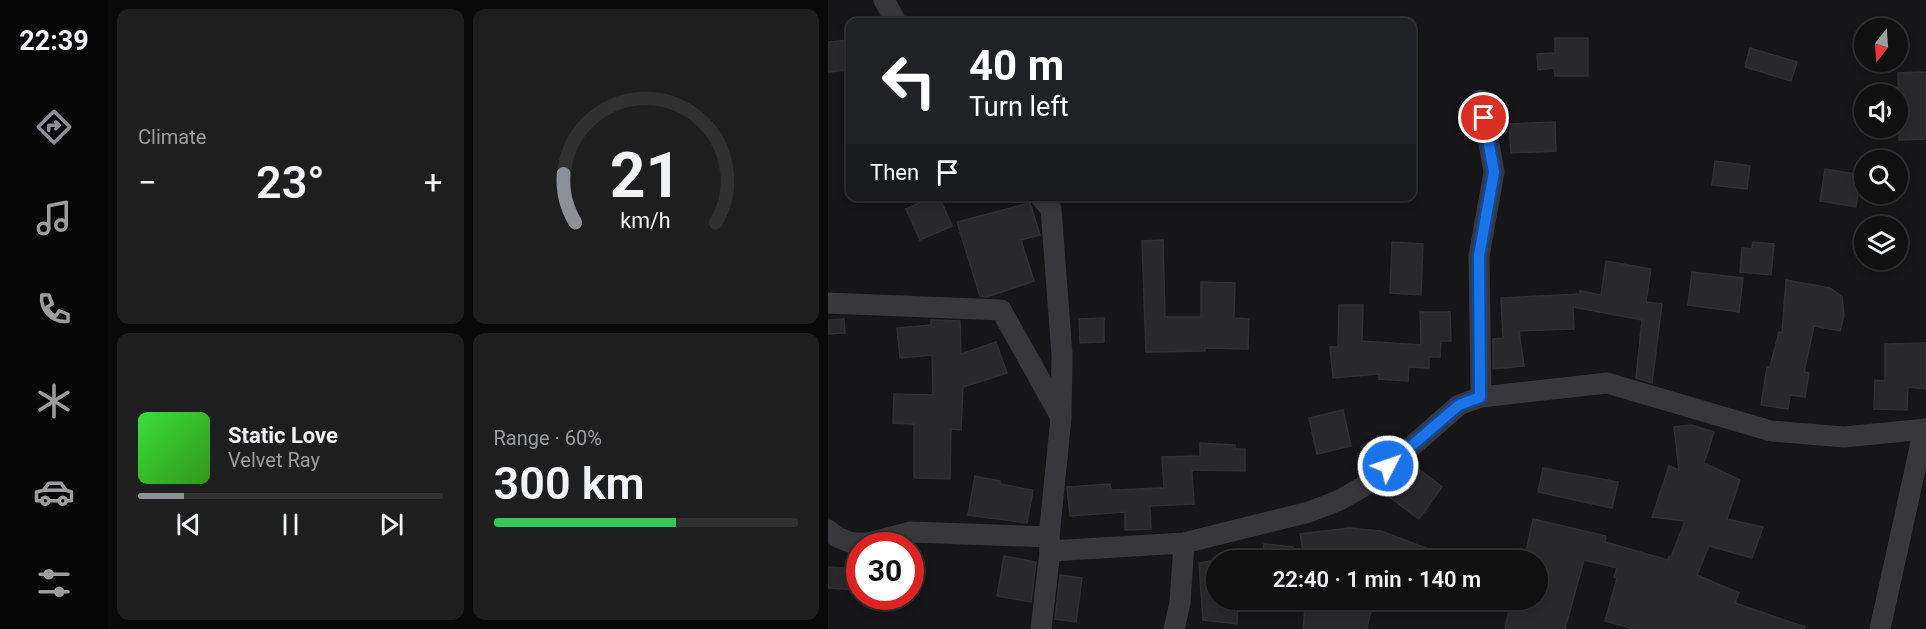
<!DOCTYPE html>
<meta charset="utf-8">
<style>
body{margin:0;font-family:Roboto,sans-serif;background:#1e1e1f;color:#f1f3f6;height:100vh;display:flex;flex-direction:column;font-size:22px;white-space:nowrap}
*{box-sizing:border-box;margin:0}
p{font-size:20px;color:#9c9d9f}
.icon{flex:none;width:33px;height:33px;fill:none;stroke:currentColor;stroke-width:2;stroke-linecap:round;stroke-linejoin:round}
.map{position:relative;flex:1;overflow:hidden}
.details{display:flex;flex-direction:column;gap:9px;padding:9px;background:#090909;width:720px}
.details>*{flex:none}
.guide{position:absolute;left:18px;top:18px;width:570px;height:183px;border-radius:12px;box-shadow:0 3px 9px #0003,0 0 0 2px #303031;background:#202124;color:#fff;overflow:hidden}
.needle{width:39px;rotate:197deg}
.controls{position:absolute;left:1026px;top:18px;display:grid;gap:12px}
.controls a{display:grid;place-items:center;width:54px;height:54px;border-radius:50%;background:#101011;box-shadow:0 3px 9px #0003,0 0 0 2px #303031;font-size:30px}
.speed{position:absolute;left:18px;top:532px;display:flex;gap:12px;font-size:30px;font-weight:700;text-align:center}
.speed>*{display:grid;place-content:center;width:78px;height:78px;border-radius:50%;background:#101011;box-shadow:0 3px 9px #0003,0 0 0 2px #303031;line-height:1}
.speed .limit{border:9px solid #d22;background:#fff;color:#111}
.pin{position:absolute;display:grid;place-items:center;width:51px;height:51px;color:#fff;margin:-26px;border:3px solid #fff;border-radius:50%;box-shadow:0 2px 6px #0007}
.me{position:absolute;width:66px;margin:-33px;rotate:49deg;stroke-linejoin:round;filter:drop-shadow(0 0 4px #0008)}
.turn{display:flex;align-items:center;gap:21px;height:126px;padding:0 24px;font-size:27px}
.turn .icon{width:78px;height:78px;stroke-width:2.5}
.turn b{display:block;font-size:42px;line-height:51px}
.then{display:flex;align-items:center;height:57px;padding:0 24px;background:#0003;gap:12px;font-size:22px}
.big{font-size:45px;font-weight:600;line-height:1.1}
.details .card{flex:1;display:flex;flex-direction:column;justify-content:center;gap:9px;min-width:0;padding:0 21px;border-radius:12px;background:#1e1e1f}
.details .dial{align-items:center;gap:0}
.dial svg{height:156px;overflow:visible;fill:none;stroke:#303031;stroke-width:7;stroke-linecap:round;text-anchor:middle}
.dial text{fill:#f1f3f6;stroke:none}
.song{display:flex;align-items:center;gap:18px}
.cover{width:72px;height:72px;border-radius:9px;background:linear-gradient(135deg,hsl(120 70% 55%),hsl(110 70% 35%))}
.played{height:6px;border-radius:3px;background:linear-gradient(90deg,#8c9099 15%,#303031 15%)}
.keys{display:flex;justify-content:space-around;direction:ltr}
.heat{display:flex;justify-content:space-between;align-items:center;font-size:33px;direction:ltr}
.charge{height:9px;border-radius:4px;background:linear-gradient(90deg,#34c759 60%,#303031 0)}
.details .tiles{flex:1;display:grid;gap:9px;grid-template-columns:repeat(2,1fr)}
.trip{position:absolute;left:378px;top:550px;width:342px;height:60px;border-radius:30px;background:#101011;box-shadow:0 3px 9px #0003,0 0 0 2px #303031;font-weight:600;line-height:60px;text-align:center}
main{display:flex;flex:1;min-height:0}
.menu{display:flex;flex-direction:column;width:108px;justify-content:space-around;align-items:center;background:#060607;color:#9c9d9f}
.menu .icon{width:42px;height:42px}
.menu .current{color:#8c9099}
.menu b{font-size:27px;color:#f1f3f6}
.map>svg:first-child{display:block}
.building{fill:#29282b;stroke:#303033;stroke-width:1.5}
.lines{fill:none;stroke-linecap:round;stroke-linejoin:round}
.minor{stroke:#37373c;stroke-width:21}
.route-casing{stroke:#114b97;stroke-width:15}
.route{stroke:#1a73e8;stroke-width:10}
</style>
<main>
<nav class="menu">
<b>22:39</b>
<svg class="icon current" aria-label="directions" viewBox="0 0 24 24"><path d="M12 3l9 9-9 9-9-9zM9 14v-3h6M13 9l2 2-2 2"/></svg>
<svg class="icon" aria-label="music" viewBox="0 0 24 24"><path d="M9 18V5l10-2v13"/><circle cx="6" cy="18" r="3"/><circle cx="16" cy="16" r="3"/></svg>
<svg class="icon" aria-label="phone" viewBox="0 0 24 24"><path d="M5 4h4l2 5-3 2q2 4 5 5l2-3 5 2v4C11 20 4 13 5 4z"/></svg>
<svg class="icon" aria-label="climate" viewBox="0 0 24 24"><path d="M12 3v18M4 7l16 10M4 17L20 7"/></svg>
<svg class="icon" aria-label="car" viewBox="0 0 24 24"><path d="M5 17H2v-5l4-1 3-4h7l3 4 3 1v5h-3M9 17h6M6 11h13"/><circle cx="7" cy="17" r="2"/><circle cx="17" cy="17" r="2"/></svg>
<svg class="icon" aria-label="filters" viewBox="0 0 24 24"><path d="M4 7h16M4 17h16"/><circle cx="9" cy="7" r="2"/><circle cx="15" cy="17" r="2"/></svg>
</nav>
<section class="details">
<div class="tiles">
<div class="card"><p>Climate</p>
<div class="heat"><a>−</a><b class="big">23°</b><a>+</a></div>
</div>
<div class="card dial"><svg viewBox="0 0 100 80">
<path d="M14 69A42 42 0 1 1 86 69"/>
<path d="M14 69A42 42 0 0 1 8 44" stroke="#8c9099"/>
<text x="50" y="56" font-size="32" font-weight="700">21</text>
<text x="50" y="72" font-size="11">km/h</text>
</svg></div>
<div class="card">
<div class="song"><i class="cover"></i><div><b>Static Love</b><p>Velvet Ray</p></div></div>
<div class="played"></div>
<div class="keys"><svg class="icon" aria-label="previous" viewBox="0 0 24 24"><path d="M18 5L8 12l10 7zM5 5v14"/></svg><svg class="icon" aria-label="pause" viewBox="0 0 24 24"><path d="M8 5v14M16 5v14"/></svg><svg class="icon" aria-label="next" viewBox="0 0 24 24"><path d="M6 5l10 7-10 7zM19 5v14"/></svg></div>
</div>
<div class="card"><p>Range · 60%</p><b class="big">300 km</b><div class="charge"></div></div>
</div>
</section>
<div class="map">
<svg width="1098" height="629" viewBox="0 0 1098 629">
<rect width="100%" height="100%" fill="#161517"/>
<g class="building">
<polygon points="727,38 760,38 760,76 727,76 726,68 710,70 709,54 727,53"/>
<polygon points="22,40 22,70 0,72 0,42"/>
<polygon points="922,48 969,62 963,81 917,67"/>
<polygon points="1098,72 1098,139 1071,140 1070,73"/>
<polygon points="727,122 728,151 683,153 681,124"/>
<polygon points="887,161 922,166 919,189 884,185"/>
<polygon points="997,169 1033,175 1028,207 992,201"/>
<polygon points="107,196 111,196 124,226 92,240 78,209"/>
<polygon points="202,203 212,235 193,240 206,281 159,297 152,296 129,222"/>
<polygon points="335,240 337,317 373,317 373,282 407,283 406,318 421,319 420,349 377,348 377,351 318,352 314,241"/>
<polygon points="564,242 595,244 593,295 562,293"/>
<polygon points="925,242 946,244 943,275 912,272 914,248 924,249"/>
<polygon points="778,261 823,269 818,302 834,304 824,383 808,378 814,320 745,307 746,329 691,331 696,366 665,369 665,339 675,338 673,298 752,294 752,291 773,295"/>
<polygon points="864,272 915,278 911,312 860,305"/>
<polygon points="958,280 1002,288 1014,297 1016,316 1012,331 986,326 976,372 981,373 977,397 962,395 960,409 933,405 939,367 942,367 951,332 954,333"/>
<polygon points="511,305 535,305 534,341 593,345 592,312 622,312 623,341 613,341 612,357 601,357 601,368 581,367 580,381 551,379 551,374 505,378 502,347 510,347"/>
<polygon points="276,318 276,342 252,343 251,319"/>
<polygon points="16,319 17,333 0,334 0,320"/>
<polygon points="103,320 132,321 133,354 168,342 179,373 135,387 133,430 123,429 122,479 86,478 86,424 65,423 66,394 105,395 104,355 72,358 69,328 103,325"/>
<polygon points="1098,343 1098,389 1080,387 1079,410 1046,409 1047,380 1057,381 1057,344"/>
<polygon points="515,410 523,446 489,454 481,418"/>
<polygon points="863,425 886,432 876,463 912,480 899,519 935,527 924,558 881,546 869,575 911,593 907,603 977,627 976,629 806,629 777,621 789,578 786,577 789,568 756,560 737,629 677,629 683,600 710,605 710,561 696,561 705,519 778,536 777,542 840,560 841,556 843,557 857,521 824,517 841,466 851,470 846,427"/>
<polygon points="372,443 407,445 407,449 417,449 417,471 364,470 366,504 322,506 323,529 297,530 297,512 242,516 239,487 282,484 283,490 336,488 334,457 372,456"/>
<polygon points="715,468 790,482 784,508 710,492"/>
<polygon points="592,470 614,487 591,519 553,491 572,474 581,485"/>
<polygon points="147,476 172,481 172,484 205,490 199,523 140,515"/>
<polygon points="521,528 553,531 598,548 595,561 509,561 510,551 476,556 472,534"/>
<polygon points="436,544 465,547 463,561 434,561"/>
<polygon points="176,556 208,562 203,602 169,596"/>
<polygon points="388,560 388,600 410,600 409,624 375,620 371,563"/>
<polygon points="0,567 32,569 32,590 0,588"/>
<polygon points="232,575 254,578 248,622 227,619"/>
<polygon points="478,600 545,600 539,629 475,629"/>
</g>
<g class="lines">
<g class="minor">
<polyline points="56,0 68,22"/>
<polyline points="653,100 666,172 651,256 653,397"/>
<polyline points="212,196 223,209 234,355 233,418 221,537"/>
<polyline points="0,303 173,310 233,417"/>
<polyline points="0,530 9,537 24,543 41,543 83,532 221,537 222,551 356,543 481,512 512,500 543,482 631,405 653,397 779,383 943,431 1016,437 1098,429"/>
<polyline points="213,629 222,551"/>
<polyline points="346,629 352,603 356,543"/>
<polyline points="1052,629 1096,429"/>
</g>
</g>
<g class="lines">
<g class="route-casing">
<polyline id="route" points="560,466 631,405 652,397 651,256 666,172 656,118"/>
</g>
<use href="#route" class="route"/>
</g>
</svg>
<div class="controls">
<a><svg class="needle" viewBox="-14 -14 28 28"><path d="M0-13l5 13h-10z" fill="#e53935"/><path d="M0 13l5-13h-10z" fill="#9c9d9f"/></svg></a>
<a><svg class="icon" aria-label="sound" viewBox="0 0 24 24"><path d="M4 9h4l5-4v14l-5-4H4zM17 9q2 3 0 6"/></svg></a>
<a><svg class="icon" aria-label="search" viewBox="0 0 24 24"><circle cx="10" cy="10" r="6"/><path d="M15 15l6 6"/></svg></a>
<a><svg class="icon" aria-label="layers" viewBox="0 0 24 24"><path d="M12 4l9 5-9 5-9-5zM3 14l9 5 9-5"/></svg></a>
</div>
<div class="speed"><div class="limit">30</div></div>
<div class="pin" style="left:656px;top:118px;background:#d93025"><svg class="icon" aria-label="arrive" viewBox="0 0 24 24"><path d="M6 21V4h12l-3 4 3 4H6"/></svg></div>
<svg class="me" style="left:560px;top:466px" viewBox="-20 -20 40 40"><circle r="17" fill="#1a73e8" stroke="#fff" stroke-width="3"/><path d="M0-11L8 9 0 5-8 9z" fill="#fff"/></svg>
<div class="trip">22:40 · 1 min · 140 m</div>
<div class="guide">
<div class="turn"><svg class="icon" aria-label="left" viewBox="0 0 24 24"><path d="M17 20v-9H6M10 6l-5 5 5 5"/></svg><div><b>40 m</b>Turn left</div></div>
<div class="then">Then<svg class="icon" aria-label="arrive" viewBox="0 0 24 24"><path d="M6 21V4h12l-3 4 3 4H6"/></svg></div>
</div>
</div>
</main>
